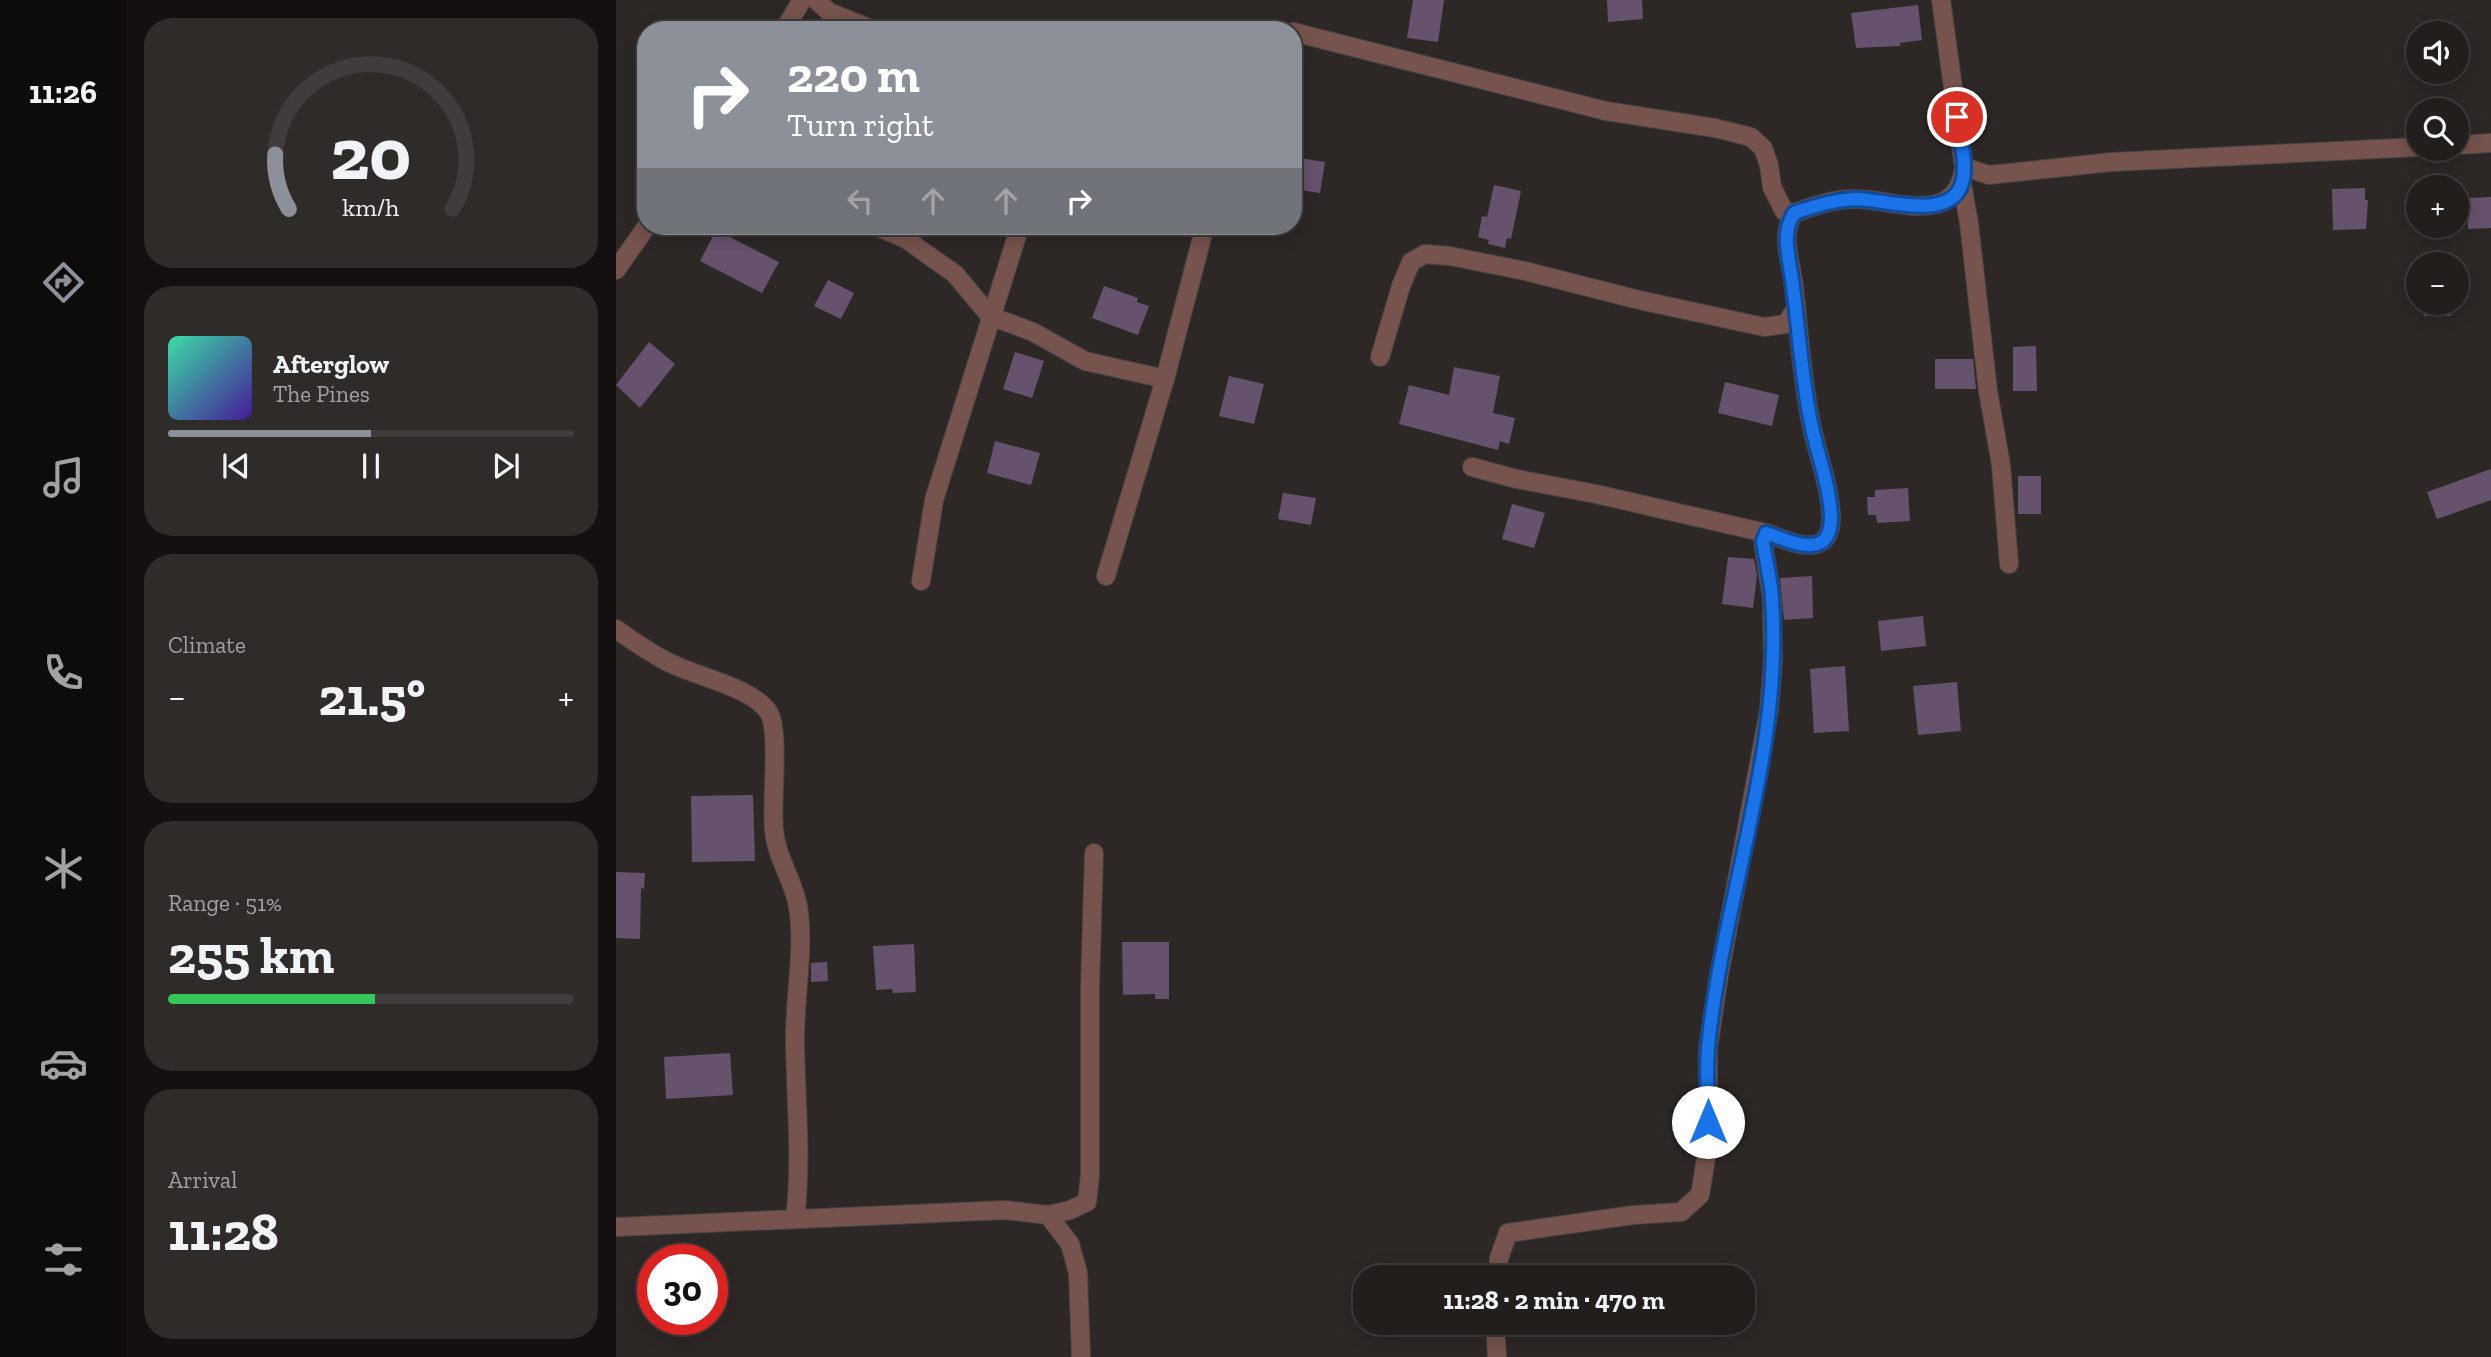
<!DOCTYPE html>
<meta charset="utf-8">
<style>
body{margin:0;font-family:"Zilla Slab",serif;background:#2e2b29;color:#f1f3f6;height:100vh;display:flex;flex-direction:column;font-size:26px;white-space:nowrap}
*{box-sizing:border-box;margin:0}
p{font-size:23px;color:#a2a2a3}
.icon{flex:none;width:38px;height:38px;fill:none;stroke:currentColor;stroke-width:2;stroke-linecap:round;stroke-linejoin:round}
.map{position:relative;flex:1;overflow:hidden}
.drawer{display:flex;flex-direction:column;gap:18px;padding:18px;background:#13100f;width:490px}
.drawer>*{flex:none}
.guide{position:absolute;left:21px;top:21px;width:665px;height:214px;border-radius:28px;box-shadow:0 4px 18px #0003,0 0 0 2px #3f3c3b;background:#8c9099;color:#fff;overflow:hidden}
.tools{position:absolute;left:1790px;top:21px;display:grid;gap:14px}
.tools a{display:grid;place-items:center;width:63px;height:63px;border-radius:50%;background:#221e1c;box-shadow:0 4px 18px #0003,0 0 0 2px #3f3c3b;font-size:35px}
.speed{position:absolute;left:21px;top:1244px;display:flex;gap:14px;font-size:35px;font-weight:700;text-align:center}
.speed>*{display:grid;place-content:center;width:91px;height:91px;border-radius:50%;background:#221e1c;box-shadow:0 4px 18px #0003,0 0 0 2px #3f3c3b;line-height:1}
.speed .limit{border:10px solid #d22;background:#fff;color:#111}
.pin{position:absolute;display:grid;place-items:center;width:60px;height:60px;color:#fff;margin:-30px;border:4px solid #fff;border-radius:50%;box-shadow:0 2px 7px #0007}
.me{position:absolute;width:77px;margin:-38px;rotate:0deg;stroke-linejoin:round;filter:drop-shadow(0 0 5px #0008)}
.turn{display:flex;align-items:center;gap:24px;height:147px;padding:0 35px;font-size:32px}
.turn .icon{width:91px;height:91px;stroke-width:2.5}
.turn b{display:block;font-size:49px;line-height:60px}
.lanes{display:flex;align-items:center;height:66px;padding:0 35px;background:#0003;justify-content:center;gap:35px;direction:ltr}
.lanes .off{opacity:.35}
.big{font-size:52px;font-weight:700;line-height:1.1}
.drawer .card{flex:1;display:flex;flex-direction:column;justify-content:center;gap:10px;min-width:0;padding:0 24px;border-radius:28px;background:#2e2b29}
.drawer .dial{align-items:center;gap:0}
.dial svg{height:182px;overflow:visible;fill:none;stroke:#3f3c3b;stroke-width:7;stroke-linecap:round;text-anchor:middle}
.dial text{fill:#f1f3f6;stroke:none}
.song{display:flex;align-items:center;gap:21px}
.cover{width:84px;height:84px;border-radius:10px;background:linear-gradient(135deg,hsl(160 70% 55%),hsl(260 70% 35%))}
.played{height:7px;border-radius:4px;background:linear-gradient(90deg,#8c9099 50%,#3f3c3b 50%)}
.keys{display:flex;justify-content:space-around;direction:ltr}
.heat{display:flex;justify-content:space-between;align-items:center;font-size:38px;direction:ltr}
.charge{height:10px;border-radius:5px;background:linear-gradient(90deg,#34c759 51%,#3f3c3b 0)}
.trip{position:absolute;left:737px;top:1265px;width:402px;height:70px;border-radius:28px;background:#221e1c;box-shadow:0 4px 18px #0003,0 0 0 2px #3f3c3b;font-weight:700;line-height:70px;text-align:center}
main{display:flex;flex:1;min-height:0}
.dock{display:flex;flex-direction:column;width:126px;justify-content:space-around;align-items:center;background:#0e0c0b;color:#a2a2a3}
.dock .icon{width:49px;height:49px}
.dock .on{color:#8c9099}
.dock b{font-size:32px;color:#f1f3f6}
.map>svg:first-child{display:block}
.building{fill:#66526d}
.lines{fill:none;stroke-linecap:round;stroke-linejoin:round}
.minor-casing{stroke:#494442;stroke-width:20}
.minor{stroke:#76534c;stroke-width:18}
.route-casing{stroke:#114b97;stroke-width:18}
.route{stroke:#1a73e8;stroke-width:12}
</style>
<main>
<nav class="dock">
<b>11:26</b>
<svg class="icon on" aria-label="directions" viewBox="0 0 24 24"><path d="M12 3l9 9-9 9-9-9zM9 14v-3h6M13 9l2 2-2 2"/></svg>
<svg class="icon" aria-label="music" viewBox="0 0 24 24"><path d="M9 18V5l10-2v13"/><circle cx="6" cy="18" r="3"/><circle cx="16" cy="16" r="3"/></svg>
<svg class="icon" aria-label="phone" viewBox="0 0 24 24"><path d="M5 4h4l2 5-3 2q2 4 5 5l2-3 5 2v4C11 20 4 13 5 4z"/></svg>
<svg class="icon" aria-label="climate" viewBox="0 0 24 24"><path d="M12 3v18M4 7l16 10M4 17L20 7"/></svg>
<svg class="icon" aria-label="car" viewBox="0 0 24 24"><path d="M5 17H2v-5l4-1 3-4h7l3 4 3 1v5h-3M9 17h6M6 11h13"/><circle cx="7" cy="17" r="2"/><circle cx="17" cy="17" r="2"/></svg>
<svg class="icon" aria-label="filters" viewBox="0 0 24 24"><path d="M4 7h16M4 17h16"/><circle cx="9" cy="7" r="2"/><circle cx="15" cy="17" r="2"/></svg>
</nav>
<section class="drawer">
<div class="card dial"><svg viewBox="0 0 100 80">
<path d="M14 69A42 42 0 1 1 86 69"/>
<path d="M14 69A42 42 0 0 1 8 45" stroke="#8c9099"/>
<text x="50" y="56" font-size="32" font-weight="700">20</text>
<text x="50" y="72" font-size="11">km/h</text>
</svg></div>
<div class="card">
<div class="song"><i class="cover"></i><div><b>Afterglow</b><p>The Pines</p></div></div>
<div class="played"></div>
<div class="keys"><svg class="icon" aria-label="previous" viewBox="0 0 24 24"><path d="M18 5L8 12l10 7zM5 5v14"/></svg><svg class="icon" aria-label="pause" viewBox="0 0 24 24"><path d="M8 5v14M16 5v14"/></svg><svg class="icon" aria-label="next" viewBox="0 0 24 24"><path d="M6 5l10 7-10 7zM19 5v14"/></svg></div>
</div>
<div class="card"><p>Climate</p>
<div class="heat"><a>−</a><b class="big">21.5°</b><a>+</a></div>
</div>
<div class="card"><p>Range · 51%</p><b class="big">255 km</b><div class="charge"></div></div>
<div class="card"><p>Arrival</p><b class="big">11:28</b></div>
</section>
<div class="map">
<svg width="1875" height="1357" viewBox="0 0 1875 1357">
<rect width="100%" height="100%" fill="#2d2826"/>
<g class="building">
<polygon points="797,0 828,0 822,42 791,38"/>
<polygon points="991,0 1026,0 1027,19 992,22"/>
<polygon points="1302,5 1306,40 1284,43 1284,46 1240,48 1235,13"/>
<polygon points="677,157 709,162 704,193 677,189"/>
<polygon points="878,185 905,191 895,239 891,238 889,248 872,244 873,240 862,237 866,216 871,217"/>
<polygon points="1749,188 1749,200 1752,200 1750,229 1717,230 1716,189"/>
<polygon points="1875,197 1875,228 1852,229 1851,198"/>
<polygon points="100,230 163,262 146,293 84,261"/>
<polygon points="212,280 238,293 225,319 198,306"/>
<polygon points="488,286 522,298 521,302 533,306 522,335 476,318"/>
<rect x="1808" y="303" width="27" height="13"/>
<polygon points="33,342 59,364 24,408 0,385"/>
<polygon points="1420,346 1421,391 1397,391 1397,347"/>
<polygon points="399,352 428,361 416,398 387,389"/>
<polygon points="1319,359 1357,359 1360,389 1319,389"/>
<polygon points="838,367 884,376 877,413 899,418 893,444 884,441 882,450 783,424 793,385 833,395"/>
<polygon points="613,376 648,384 638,424 603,416"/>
<polygon points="1109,382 1163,395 1156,426 1102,413"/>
<polygon points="379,441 424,453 415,485 371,473"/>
<polygon points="1875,469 1875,500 1821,519 1811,492"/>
<rect x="1402" y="476" width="23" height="38"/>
<polygon points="1292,488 1294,521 1261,523 1260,515 1252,515 1251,497 1259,497 1259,490"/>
<polygon points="667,493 700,498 695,525 662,519"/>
<polygon points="896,504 929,513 918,548 886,539"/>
<polygon points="1112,557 1138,559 1141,575 1137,608 1106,604"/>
<polygon points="1196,576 1197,618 1168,620 1164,578"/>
<polygon points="1307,616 1310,646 1265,651 1262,621"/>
<polygon points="1229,666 1233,731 1198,733 1194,669"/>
<polygon points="1341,682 1345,731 1302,735 1297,686"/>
<polygon points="137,795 139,861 76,862 75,796"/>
<polygon points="0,872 29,873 28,889 25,888 24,939 0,938"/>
<polygon points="506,942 553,942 553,999 539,999 539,994 507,995"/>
<polygon points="298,944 300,992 277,993 276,989 260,990 257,946"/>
<polygon points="211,962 212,981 195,982 195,963"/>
<polygon points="114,1053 117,1095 50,1099 48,1057"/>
</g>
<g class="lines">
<g class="minor-casing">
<g id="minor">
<polyline points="200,0 213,12 258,30"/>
<polyline points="168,30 186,0"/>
<polyline points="677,32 990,111 1099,128 1135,137 1147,148 1153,165 1156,187 1168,211 1178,213"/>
<polyline points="1841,145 1875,143"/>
<polyline points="1348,167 1373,175 1496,162 1802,147"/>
<polyline points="1346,184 1353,223 1372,391 1385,465 1393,564"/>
<polyline points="246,226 259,226 290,239 312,255 339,274 374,316 417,332 469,361 549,379"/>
<polyline points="0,270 31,226"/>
<polyline points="764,357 785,286 795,262 809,254 834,256 909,271 1019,299 1148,327 1170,324 1179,310"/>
<polyline points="856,467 901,479 980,494 1150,533"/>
<polyline points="490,576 549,379 589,226"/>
<polyline points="305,581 318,500 404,226"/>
<path d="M0 629C17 641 35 654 54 663 81 677 137 687 153 713 164 731 155 805 158 830 160 857 177 879 182 906 189 951 178 998 179 1044 180 1103 186 1160 179 1219"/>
<polyline points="432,1215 454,1210 471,1202 474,1175 474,987 478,853"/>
<polyline points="0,1227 389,1210 432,1215 454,1244 462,1273 465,1357"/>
<path d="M882 1278 883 1258 892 1233 1017 1215 1065 1212 1084 1195 1092 1146V1048L1103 975 1153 711 1157 661 1156 599 1147 542 1150 533C1166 538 1192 552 1207 541 1214 535 1215 526 1215 517 1214 485 1201 454 1195 423 1185 375 1183 328 1177 280 1173 256 1165 234 1178 213 1198 206 1220 198 1242 199 1283 201 1341 226 1348 167L1325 0"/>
<polyline points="879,1323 881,1357"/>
</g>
</g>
<use href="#minor" class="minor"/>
</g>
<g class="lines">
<g class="route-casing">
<path id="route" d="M1092 1122C1092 1097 1090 1071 1092 1047 1107 897 1167 752 1156 600 1155 580 1150 561 1147 542L1150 533C1166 538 1192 552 1207 541 1214 535 1215 526 1215 517 1214 485 1201 454 1195 423 1185 375 1183 328 1176 280 1173 256 1165 234 1178 213 1198 206 1220 199 1241 199 1269 200 1332 220 1345 186 1353 166 1343 137 1341 117"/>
</g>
<use href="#route" class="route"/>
</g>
</svg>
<div class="tools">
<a><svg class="icon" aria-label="sound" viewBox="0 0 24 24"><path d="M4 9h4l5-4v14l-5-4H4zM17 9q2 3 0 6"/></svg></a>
<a><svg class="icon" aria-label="search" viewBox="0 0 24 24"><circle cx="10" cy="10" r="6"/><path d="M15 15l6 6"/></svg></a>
<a>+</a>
<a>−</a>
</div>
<div class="speed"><div class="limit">30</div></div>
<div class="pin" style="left:1341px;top:117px;background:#d93025"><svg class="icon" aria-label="arrive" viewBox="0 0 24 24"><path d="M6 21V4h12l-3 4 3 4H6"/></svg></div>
<svg class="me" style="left:1092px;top:1122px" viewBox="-20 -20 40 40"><circle r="19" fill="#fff"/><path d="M0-13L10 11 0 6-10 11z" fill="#1a73e8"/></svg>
<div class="trip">11:28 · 2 min · 470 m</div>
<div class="guide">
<div class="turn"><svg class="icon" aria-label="right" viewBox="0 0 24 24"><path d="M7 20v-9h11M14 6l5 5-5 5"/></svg><div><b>220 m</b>Turn right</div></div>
<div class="lanes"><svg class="icon off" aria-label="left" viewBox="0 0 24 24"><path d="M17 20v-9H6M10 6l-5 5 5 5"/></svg><svg class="icon off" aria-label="ahead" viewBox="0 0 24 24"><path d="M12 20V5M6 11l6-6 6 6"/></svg><svg class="icon off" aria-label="ahead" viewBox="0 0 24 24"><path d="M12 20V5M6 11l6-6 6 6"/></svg><svg class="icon" aria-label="right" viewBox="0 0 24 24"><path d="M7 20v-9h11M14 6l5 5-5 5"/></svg></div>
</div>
</div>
</main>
